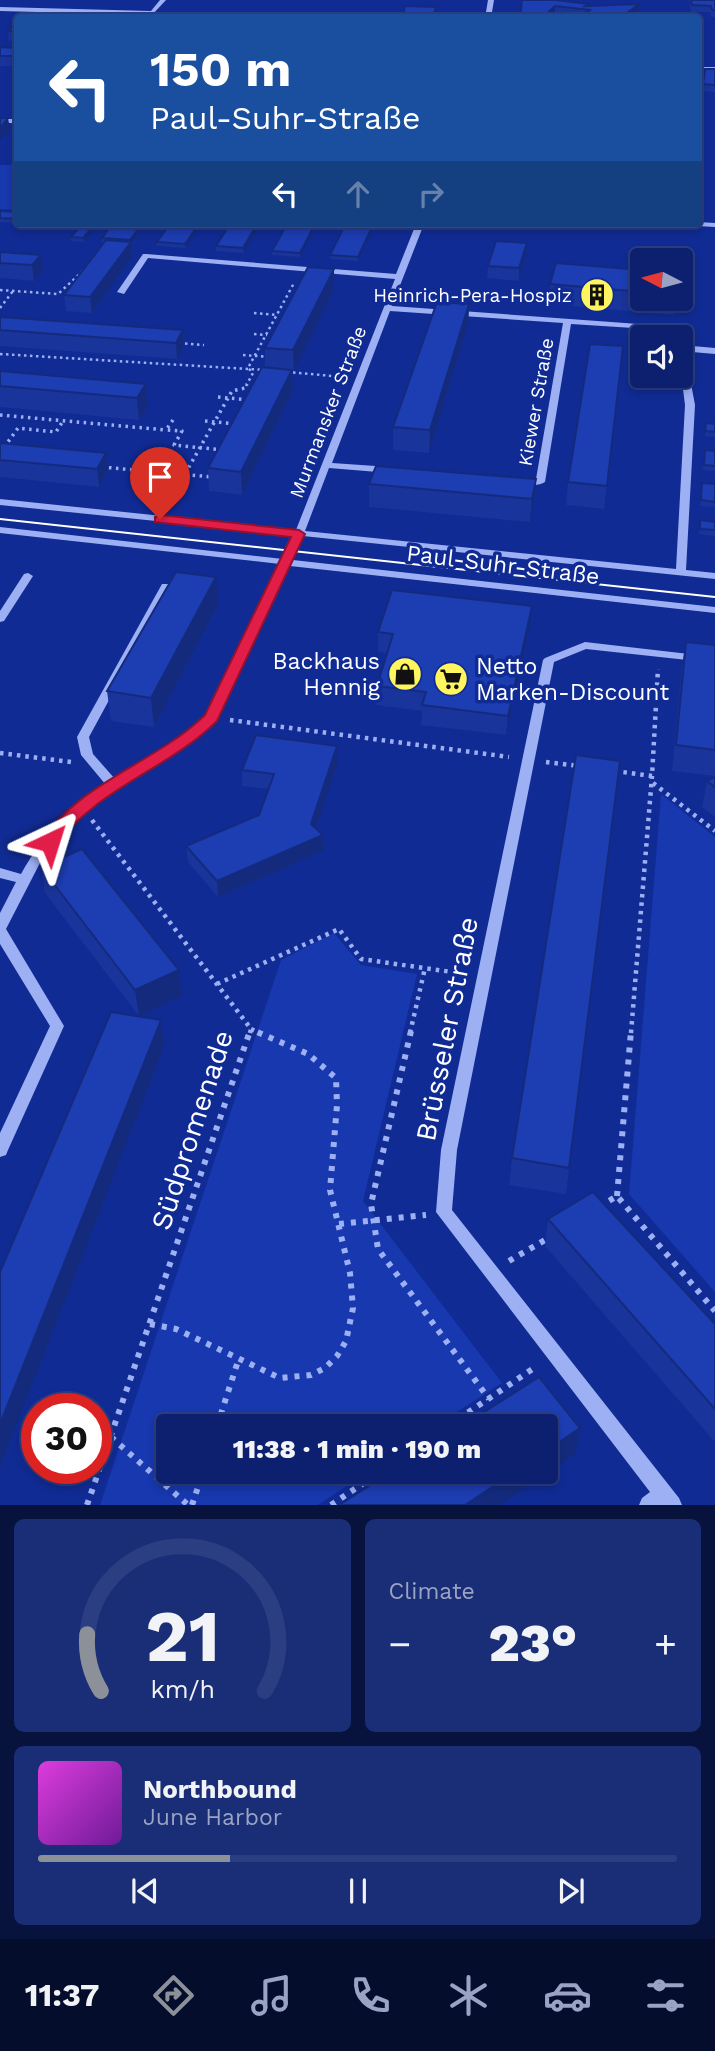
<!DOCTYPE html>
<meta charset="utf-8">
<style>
body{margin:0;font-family:"Work Sans",sans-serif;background:#1a2d77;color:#f1f3f6;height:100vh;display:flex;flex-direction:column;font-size:26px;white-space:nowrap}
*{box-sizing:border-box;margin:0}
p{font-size:23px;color:#9aa3c3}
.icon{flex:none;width:38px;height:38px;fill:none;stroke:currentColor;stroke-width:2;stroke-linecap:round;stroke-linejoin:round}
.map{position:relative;height:1505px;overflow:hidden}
.drawer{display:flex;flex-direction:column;gap:14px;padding:14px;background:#07123d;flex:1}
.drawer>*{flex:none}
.banner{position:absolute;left:14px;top:14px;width:688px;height:214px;border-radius:7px;box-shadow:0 4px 10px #0003,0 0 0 2px #2c3e82;background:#1a4fa0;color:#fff;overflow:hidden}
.needle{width:46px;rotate:276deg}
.fabs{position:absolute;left:630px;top:248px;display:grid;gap:14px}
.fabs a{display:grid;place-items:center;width:63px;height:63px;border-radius:7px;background:#0c206f;box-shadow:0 4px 10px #0003,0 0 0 2px #2c3e82;font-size:35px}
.speed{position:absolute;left:21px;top:1393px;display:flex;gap:14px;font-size:35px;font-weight:700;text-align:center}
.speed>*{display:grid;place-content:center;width:91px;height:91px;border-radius:50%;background:#0c206f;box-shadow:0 4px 10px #0003,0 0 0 2px #2c3e82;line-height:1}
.speed .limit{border:10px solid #d22;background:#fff;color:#111}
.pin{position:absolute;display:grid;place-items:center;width:60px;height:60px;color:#fff;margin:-72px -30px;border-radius:50% 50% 50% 0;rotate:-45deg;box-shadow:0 0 7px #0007}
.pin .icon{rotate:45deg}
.me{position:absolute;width:77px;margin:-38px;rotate:41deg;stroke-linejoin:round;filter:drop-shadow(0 0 5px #0008)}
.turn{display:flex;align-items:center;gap:24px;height:147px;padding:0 21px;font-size:32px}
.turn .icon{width:91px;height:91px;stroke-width:2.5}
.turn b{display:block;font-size:49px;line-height:60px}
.lanes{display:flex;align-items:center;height:66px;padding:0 21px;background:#0003;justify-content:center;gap:35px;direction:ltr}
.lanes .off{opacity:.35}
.big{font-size:52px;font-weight:800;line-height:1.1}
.drawer .widget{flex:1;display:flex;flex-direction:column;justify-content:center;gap:10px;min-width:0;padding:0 24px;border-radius:10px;background:#1a2d77}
.drawer .dial{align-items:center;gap:0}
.dial svg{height:182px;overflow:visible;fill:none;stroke:#2c3e82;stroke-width:7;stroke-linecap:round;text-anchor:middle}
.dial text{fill:#f1f3f6;stroke:none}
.song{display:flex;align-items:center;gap:21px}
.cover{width:84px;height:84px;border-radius:10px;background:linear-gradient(135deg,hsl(300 70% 55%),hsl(280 70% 35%))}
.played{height:7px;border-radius:4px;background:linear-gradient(90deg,#8c9099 30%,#2c3e82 30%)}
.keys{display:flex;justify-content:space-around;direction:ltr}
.heat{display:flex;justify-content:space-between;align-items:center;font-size:38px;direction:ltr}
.drawer .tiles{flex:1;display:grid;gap:14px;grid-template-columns:1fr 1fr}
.widget:last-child{grid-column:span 2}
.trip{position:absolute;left:156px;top:1414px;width:402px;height:70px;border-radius:7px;background:#0c206f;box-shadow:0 4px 10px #0003,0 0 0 2px #2c3e82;font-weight:800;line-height:70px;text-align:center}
.dock{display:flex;height:112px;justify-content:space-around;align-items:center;background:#050d2c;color:#9aa3c3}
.dock .icon{width:49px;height:49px}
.dock .active{color:#8c9099}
.dock b{font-size:32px;color:#f1f3f6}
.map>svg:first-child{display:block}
.green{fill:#1738ae}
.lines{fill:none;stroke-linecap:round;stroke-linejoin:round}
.path-far3{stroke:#9db0f4;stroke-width:2.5;stroke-dasharray:2.5 3.5;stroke-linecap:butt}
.path-far2{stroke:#9db0f4;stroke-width:3.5;stroke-dasharray:2.5 4.5;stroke-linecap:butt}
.path-far1{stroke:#9db0f4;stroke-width:4.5;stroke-dasharray:3.5 5;stroke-linecap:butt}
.path{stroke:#9db0f4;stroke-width:6;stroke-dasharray:5 7;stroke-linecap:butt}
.minor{fill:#9db0f4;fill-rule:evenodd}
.tram{stroke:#fff;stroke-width:2}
.wall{fill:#19349a}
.shaded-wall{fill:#142b7d}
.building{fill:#1d3db3;stroke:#142b7d;stroke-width:2}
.route{fill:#e11d48;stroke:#92132f;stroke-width:2}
.labels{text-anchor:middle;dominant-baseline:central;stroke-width:7;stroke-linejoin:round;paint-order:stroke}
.far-poi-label{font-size:19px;fill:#fff;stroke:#102b94;text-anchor:end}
.far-street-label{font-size:19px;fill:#fff;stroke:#102b94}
.street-label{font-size:23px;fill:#fff;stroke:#102b94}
.poi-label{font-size:23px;fill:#fff;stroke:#102b94;text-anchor:end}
.near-street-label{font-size:28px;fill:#fff;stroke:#102b94}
</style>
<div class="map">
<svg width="715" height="1505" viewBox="0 0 715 1505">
<rect width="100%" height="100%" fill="#102b94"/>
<g class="green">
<polygon points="0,165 17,165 17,210 0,209"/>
<polygon points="661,794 715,837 715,1292 629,1194"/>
<polygon points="334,933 361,965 417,974 363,1201 502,1383 435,1426 168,1426 168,1472 368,1472 318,1505 100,1505 281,960"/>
</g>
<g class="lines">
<g class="path-far3">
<polyline points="0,290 58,294 83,271"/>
<polyline points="0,308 13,291"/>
<polyline points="254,313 278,315"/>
<polyline points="254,334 267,335"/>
<polyline points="179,343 204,345"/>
<polyline points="0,354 265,370"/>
<polyline points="243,355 270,357"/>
<polyline points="287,372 344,377"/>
<polyline points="246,386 253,373 248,368 294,283"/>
</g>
<g class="path-far2">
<polyline points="218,397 249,400"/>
<polyline points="0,415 166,430"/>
<polyline points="173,420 166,430 182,431 174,445 223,450"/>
<polyline points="205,421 236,424"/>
<polyline points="0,453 18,428 56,432 63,421"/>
<polyline points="102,467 212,477"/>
<polyline points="168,504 232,391 245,388 247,384"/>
</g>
<g class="path-far1">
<polyline points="230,720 509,757"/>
<polyline points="0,753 71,762"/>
<polyline points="546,762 579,766"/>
<polyline points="615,771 652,776 658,669"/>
<polyline points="653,783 715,831"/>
<polyline points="92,820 251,1029 250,1033"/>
<polyline points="217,984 339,929 361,959 466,974"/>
<polyline points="251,1029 259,1033"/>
<polyline points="410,1033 425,968"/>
<polyline points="631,1033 652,776"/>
</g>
<g class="path">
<polyline points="411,1031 371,1204 378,1249 489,1399"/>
<polyline points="617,1196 631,1031"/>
<polyline points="599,1207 617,1196 715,1311"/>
<polyline points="339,1224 426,1215"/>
<polyline points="509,1261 550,1237"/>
<polyline points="150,1324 176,1329 280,1378 311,1375 325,1368 337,1356 346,1341 353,1308 350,1273 330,1190 337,1105 336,1078 308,1054 255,1031"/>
<polyline points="217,1426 239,1358"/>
<polyline points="448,1426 537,1366"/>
<polyline points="111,1437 188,1505"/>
<polyline points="87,1505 250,1031"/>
<polyline points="192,1505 203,1472"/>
<polyline points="331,1505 380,1472"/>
</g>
<g class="minor">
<polygon points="160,0 166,0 152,15 0,11 0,7 151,11"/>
<polygon points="488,0 494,0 491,18 485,18"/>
<rect x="698" y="67" width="17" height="4"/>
<rect x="0" y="119" width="18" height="4"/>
<polygon points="698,222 715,223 715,227 697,226 693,224 698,224"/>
<path d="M416 224H424L392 306 652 325H655L662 338H654L649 329 571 324 545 482C538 487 522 485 515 480L520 477 536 479 563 323 390 311 332 463 390 467 395 470 390 473 329 468 305 531 676 569 685 405 681 373 685 370 689 373 695 405 686 570 715 573V579L303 536 293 560 715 607V613L290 566 216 720 181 748 104 797 69 825 42 859 6 929 64 1026 8 1150 6 1155 0 1157V1133L50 1026 0 944V913L16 882 0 878V868L21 874C44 833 67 810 106 785L81 755 77 737 162 584H170L171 586 89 737 93 754 115 779 173 743 207 715 280 564 0 533V527L283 559 293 535 0 505V499L296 530 395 279 148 258 124 294 117 292 143 254H146L396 274Z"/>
<polygon points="681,345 715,348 715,354 681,351"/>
<polygon points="28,573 33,576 4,621 0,622 0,611 24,574"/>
<polygon points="585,642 715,657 715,663 586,649 554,662 457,1150 452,1210 679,1498 682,1505 639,1505 642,1498 650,1492 436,1212 441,1150 543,660 545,658"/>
</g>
<polyline class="tram" points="0,519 715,597"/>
</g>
<g class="wall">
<polygon points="522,0 588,4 587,6 639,4 638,11 629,18 580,18 582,16 555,12 549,18 520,18"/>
<polygon points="689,0 715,0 715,17 711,17 710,12 691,12"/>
<polygon points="18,22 18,41 9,41 8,31"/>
<polygon points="0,47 18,48 18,66 0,66"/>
<polygon points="705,69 715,69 715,92 702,91"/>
<polygon points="0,211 18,212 18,223 0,222"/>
<polygon points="37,224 146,224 131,243 132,257 92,313 66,311 64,295 104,242 102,242 102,238 110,228 96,227 84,242 71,241 71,237 79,226"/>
<polygon points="202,224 186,248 157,246 157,242"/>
<polygon points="230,224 258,224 259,226 244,253 216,251 216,246"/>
<polygon points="316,224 316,227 300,257 272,255 272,251"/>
<polygon points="372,227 372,231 358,261 330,259 330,255"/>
<polygon points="527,243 526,256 519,281 487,278 488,266"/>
<polygon points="0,252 43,270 34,281 0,278"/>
<polygon points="642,270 642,299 677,299 674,315 549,304 550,284"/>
<polygon points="334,290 294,371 292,371 293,391 242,495 209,491 208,468 265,367 265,348"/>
<polygon points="530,296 528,304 513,303 513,298"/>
<polygon points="469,304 468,325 429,453 393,450 393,427"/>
<polygon points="0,317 183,330 184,346 177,359 0,346"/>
<polygon points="623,346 604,509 566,505 568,482"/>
<polygon points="0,371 146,384 148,406 139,420 0,407"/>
<polygon points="706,423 715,424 715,437 705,436"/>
<polygon points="0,443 108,470 99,487 0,477"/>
<polygon points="705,450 715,451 715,471 703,470"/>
<polygon points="536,479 534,502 530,522 369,507 369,484"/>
<polygon points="715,484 715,507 700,506 701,488"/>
<polygon points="700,520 715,522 715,536 699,534"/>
<polygon points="218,605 154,727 111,721 107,691"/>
<polygon points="530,624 506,735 421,725 422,711 376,705 377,686 387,653 378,652 378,632"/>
<polygon points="686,642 715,645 715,776 672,771 682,666"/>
<polygon points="620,761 566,1194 509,1185 512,1158"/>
<polygon points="338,762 316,828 323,851 218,897 188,862 186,846 259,815 268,789 242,786 242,770"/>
<polygon points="715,777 715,817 702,807 707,781"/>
<polygon points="41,867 179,970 182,996 139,1016 45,893"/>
<polygon points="548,1219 715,1324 715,1442 545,1246"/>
</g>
<g class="shaded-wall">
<polygon points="639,4 638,11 629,18 620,18"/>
<polygon points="555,6 555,12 549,18 542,18"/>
<polygon points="8,118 10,129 0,141 0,128"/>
<polygon points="95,224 96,227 84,242 83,238"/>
<polygon points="142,224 146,224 131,243 132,257 92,313 90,297 130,243 130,240"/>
<polygon points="199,224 202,224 186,248 185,244"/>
<polygon points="257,224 258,224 259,226 244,253 243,248"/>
<polygon points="316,224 316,227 300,257 300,253"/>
<polygon points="372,227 372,231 358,261 358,257"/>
<polygon points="527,243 526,256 519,281 519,268"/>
<polygon points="41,255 43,270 34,281 32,265"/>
<polygon points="334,269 334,290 294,371 293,350"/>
<polygon points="469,304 468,325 429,453 430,430"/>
<polygon points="183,330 184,346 177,359 176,343"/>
<polygon points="292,370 293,391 242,495 241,472"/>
<polygon points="146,384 148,406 139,420 137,398"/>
<polygon points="106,453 108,470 99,487 97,469"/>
<polygon points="536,479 534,502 530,522 532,499"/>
<polygon points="216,577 218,605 154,727 151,698"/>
<polygon points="532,606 530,624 506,735 508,716"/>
<polygon points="337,746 338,762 312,840 311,824"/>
<polygon points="323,835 323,851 218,897 217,881"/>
<polygon points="179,970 182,996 139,1016 135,990"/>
<polygon points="161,1020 164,1047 0,1467 0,1424"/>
<polygon points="580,1428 575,1454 500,1505 465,1505 515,1472 546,1472 546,1451"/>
</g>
<g class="building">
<polygon points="522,0 556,0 588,4 585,6 639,4 620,18 580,18 590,10 555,6 542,18 520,18"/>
<polygon points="691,0 715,0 715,11 712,10 711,6 692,5"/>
<polygon points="405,6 436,7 433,18 402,18"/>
<polygon points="16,22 18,22 18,31 8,31"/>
<polygon points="0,47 18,48 18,56 0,56"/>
<polygon points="705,69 715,69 715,85 703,84"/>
<polygon points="0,118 8,118 0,128"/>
<polygon points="0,211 18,212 18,219 0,218"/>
<polygon points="82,224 95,224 83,238 71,237"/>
<polygon points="112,224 142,224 130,240 102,238"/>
<polygon points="170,224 199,224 185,244 157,242"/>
<polygon points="230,224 257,224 243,248 216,246"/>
<polygon points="287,224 315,224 300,253 272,251"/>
<polygon points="345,225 372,227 358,257 330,255"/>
<polygon points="106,240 131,242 90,297 64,295"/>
<polygon points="496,241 527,243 519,268 488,266"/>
<polygon points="0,252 41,255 32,265 0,263"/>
<polygon points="556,263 642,270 642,292 550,284"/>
<polygon points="308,267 334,269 293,350 265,348"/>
<polygon points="515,290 530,291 528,299 513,298"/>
<polygon points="437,302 469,304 430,430 393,427"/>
<polygon points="0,317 183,330 176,343 0,330"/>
<polygon points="590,344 623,346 607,486 568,482"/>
<polygon points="262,367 292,370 241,472 208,468"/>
<polygon points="0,371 146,384 137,398 0,386"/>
<polygon points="706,423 715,424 715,432 705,431"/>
<polygon points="0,443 106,453 97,469 0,460"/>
<polygon points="705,450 715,451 715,466 704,465"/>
<polygon points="376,466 536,479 532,499 369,484"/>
<polygon points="702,483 715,484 715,502 701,500"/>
<polygon points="700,520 715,522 715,530 700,529"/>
<polygon points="176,572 216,577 151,698 107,691"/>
<polygon points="392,590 532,606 508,716 422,705 426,692 377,686 393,634 378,632"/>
<polygon points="686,642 715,645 715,750 676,745"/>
<polygon points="256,735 337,746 311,824 323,835 217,881 186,846 259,815 274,774 242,770"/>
<polygon points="576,755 620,761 569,1168 512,1158"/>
<polygon points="715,777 715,787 707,781"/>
<polygon points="82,849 179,970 135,990 41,867"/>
<polygon points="111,1012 161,1020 0,1424 0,1272"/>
<polygon points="593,1192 715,1324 715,1409 548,1219"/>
<polygon points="539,1377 580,1428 546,1451 546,1426 462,1426"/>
<polygon points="391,1472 515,1472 465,1505 339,1505"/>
</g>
<path class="route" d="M160 515 299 530 305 534 217 721C169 769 95 789 56 846H44L41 842C79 782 156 763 205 715L291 537 155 522V517Z"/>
<defs>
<g id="building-disc" transform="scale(1.75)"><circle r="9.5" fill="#fff65f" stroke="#102b94"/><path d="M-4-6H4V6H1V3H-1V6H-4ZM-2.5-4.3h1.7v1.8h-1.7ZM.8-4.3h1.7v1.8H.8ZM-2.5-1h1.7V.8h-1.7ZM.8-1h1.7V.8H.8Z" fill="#111"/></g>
<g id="shop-disc" transform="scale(1.75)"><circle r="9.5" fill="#fff65f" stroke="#102b94"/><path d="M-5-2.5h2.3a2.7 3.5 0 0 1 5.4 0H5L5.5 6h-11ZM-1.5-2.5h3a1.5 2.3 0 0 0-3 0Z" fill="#111"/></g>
<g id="supermarket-disc" transform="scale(1.75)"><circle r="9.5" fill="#fff65f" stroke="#102b94"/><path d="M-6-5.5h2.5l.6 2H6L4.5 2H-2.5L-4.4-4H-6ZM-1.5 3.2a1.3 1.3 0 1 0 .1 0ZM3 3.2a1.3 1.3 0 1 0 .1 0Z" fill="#111"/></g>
</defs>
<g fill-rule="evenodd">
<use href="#building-disc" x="597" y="295"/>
<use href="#shop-disc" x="405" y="674"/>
<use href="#supermarket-disc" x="451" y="679"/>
</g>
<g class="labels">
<g class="far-poi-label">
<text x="572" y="295">Heinrich-Pera-Hospiz</text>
</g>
<g class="far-street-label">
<text transform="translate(536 402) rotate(-80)">Kiewer Straße</text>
<text transform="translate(328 412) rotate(-69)">Murmansker Straße</text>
</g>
<g class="street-label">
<text transform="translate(503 565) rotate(7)">Paul-Suhr-Straße</text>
</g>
<g class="poi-label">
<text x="380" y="661">Backhaus<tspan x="380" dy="26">Hennig</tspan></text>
<text x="476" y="666" text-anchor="start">Netto<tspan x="476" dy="26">Marken-Discount</tspan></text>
</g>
<g class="near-street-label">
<text transform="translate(447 1029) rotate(-79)">Brüsseler Straße</text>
<text transform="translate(192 1130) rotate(-72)">Südpromenade</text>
</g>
</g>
</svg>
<div class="fabs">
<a><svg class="needle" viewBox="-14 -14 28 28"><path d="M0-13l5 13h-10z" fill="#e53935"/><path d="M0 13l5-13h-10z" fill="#9aa3c3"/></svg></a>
<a><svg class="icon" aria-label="sound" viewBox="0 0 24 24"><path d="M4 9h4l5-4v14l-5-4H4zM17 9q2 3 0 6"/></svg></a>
</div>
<div class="speed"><div class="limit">30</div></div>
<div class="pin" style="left:160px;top:519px;background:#d93025"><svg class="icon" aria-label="arrive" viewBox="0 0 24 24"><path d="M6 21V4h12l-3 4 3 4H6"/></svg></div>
<svg class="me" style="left:50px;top:842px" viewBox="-20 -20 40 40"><path d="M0-17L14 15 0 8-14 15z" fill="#e11d48" stroke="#fff" stroke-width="4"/></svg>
<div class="trip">11:38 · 1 min · 190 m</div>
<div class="banner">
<div class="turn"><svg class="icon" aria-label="left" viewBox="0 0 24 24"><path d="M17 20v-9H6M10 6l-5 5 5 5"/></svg><div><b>150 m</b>Paul-Suhr-Straße</div></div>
<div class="lanes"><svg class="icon" aria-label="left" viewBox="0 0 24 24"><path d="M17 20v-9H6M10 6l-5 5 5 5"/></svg><svg class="icon off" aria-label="ahead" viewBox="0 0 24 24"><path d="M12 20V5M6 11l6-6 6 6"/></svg><svg class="icon off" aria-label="right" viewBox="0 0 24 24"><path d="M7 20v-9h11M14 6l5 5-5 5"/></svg></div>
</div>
</div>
<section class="drawer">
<div class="tiles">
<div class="widget dial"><svg viewBox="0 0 100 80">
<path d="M14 69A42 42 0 1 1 86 69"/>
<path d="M14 69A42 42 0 0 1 8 44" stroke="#8c9099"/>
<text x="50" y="56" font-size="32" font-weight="700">21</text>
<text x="50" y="72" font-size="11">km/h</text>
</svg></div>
<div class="widget"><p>Climate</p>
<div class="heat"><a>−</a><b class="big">23°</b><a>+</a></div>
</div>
<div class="widget">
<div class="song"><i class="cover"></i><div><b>Northbound</b><p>June Harbor</p></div></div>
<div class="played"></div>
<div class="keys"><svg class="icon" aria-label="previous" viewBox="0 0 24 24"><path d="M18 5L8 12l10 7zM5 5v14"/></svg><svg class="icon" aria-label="pause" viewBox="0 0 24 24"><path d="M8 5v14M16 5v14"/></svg><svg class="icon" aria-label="next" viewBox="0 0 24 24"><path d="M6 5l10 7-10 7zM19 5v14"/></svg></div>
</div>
</div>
</section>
<nav class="dock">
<b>11:37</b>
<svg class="icon active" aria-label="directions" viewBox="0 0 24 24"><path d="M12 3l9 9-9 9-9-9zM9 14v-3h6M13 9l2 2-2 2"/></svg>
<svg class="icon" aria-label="music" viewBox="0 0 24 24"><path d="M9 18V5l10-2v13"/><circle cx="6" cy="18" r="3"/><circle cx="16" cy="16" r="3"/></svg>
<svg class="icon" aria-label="phone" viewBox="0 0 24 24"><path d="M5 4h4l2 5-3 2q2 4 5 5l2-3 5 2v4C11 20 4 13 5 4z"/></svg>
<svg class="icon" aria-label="climate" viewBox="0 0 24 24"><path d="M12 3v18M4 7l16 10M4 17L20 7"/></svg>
<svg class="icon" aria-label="car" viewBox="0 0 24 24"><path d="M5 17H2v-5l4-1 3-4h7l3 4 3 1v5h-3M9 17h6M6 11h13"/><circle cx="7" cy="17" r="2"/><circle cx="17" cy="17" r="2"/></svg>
<svg class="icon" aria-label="filters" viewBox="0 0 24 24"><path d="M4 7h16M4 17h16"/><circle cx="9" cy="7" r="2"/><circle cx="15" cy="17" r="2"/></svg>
</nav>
